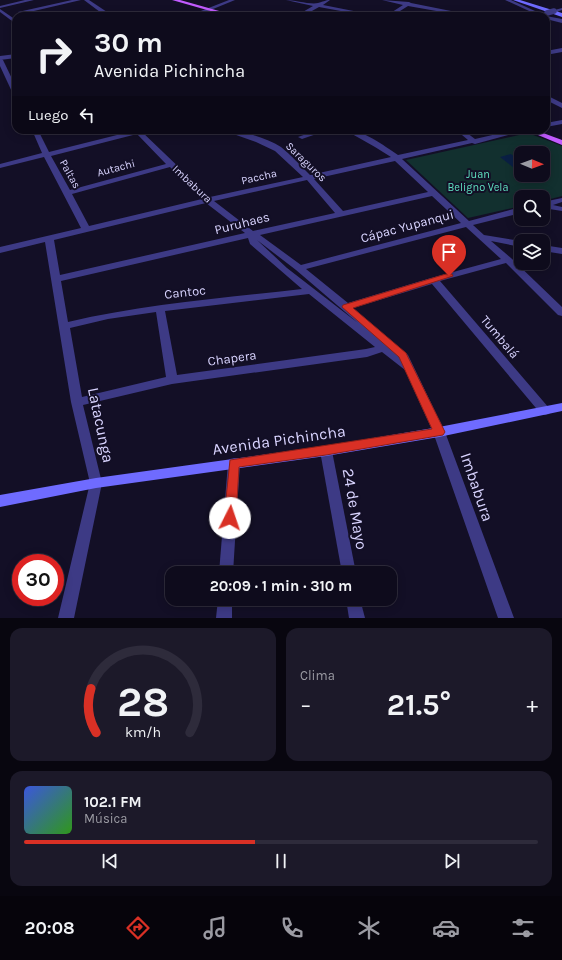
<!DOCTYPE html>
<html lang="es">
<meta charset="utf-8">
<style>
body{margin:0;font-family:Karla,sans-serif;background:#1c1929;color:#f1f3f6;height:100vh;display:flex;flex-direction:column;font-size:15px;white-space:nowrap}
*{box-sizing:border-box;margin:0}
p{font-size:13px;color:#9b9ba3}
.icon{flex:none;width:22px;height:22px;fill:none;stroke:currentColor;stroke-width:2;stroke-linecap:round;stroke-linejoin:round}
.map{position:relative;height:618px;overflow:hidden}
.drawer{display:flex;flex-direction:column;gap:10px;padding:10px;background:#08060f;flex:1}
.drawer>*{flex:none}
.guide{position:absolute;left:12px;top:12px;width:538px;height:122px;border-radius:12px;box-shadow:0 2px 10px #0003,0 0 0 1px #2e2b3b;background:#0e0b1c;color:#f1f3f6;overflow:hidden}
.needle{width:26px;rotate:91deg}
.controls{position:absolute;left:514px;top:146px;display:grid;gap:8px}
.controls a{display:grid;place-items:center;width:36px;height:36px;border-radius:8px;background:#0e0b1c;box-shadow:0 2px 10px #0003,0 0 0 1px #2e2b3b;font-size:20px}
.speed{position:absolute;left:12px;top:554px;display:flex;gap:8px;font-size:20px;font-weight:700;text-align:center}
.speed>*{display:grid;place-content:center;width:52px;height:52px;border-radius:50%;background:#0e0b1c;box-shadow:0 2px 10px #0003,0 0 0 1px #2e2b3b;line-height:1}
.speed .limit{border:6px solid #d22;background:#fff;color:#111}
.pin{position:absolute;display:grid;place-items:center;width:34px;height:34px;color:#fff;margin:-41px -17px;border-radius:50% 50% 50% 0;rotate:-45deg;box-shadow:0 0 4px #0007}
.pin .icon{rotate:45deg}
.me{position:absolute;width:44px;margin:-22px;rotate:4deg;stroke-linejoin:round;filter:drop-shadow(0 0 3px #0008)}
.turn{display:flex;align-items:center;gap:14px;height:84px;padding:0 16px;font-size:18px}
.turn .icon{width:52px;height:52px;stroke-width:2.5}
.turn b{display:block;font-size:28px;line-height:34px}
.then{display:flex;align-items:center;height:38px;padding:0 16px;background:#0003;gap:8px;font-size:15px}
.big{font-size:30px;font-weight:700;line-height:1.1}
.drawer .card{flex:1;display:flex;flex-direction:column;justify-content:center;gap:6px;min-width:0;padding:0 14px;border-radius:12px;background:#1c1929}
.drawer .dial{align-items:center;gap:0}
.dial svg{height:104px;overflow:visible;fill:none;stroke:#2e2b3b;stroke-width:7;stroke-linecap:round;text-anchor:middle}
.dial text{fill:#f1f3f6;stroke:none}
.song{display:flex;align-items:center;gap:12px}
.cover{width:48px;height:48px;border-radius:6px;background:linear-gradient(135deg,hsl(230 70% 55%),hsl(110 70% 35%))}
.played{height:4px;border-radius:2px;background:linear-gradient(90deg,#d93025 45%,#2e2b3b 45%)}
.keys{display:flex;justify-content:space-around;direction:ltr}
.heat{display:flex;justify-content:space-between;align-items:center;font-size:22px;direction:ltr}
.drawer .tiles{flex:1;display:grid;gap:10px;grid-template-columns:1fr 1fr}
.card:last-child{grid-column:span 2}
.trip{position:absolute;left:165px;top:566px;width:232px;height:40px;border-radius:12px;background:#0e0b1c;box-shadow:0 2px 10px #0003,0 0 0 1px #2e2b3b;font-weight:700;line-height:40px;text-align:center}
.dock{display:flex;height:64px;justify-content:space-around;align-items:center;background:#06040b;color:#9b9ba3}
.dock .icon{width:28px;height:28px}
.dock .current{color:#d93025}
.dock b{font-size:18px;color:#f1f3f6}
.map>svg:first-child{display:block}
.green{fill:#12302f;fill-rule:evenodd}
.water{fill:#0a1f44}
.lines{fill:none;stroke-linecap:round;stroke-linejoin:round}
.minor{fill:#3d3a85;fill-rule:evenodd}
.tertiary{fill:#3d3a85;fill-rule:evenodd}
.secondary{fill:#6f6bff;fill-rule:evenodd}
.primary{fill:#c25bff;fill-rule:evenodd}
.minor-bridge{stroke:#3d3a85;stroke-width:5.5}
.route{fill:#d93025;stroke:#8d1f18}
.labels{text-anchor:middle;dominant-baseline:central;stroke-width:4;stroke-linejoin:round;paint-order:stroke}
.far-street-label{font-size:11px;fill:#d9d4ff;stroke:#130f26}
.far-park-label{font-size:11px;fill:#5fe0c0;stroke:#130f26}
.street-label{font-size:13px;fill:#d9d4ff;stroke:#130f26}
.near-street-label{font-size:16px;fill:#d9d4ff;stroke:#130f26}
</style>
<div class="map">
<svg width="562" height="618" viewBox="0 0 562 618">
<rect width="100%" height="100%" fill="#130f26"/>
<path class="green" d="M528 133 562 146V196L543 201V197H521V206L468 218 406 160ZM521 153H543V175H521Z"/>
<polygon class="water" points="511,154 521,162 521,170 518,171 500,157"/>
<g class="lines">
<g class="minor">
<polygon points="25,0 34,0 0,8 0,6"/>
<polygon points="72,0 81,0 21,14 18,12"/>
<polygon points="84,0 89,0 113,16 107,16 103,14 83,16 100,12"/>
<path d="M286 0C294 0 311 5 318 3 323 2 325 0 330 0L323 5 379 16H368L319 7 303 16H296L313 6Z"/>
<polygon points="382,0 409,2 411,3 476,16 465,16 408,6 392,16 386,16 403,5"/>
<polygon points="562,8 562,10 554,13 551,11"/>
<polygon points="0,9 16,20 16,24 0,12"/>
<polygon points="55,12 61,16 55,16 52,14"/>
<polygon points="562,48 562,52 546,55 546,51"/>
<polygon points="0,58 3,60 16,87 16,96 13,94 0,66"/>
<polygon points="546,95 562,103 562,108 546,100"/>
<polygon points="562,120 562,124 546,127 546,123"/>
<path d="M32 130H38L49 152 133 131V130H140L210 197 303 177 275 151 256 142 222 130C240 130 265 137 281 147 291 155 301 166 310 175L391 157 375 147 345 130C364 130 383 145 398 155L468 140 456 130H463L475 139 514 130H526L475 144 472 143 402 159 469 221 521 207V213L473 225 484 235 521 241V247L491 241 511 258 562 307V316L558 315 506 263 440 281 549 408 551 411 549 414 545 415 541 414 432 284 353 308 408 355 445 432 514 618H498L433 432 405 370 382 352 367 357 172 384 83 405 102 483 74 618H58L90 483 71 402 45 242 0 253V247L81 228 44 157 0 168V164L42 153ZM137 134 166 164 70 190 51 156ZM395 161 428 192 343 211 314 179ZM170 167 202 199 89 226 72 194ZM307 180 335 213 253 231 214 201ZM432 196 461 223 301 265 260 235ZM206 203 245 233 60 275 54 240ZM466 227 501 259 431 278 348 303 306 269ZM248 238 250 244 302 289C224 298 145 304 68 322L61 281ZM257 240 296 270 358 323 287 268ZM309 294 375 347 366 349 177 375 165 311ZM156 312 166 377 82 397 70 328 108 319Z"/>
<polygon points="318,130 328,130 302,139 298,137"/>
<polygon points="562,198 562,202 553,205 562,207 562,211 543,208 543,202"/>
<polygon points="543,245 562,248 562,254 543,251"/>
<polygon points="326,446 330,448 332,451 356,573 342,573 320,451 322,448"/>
<polygon points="234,458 238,459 240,463 233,573 219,573 228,463 230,459"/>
<polygon points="218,599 232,599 232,618 216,618"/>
<polygon points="346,599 360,599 365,618 349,618"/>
</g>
<g class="tertiary">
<polygon points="229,0 235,0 196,16 188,16"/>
<polygon points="505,0 511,0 546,16 562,19 562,23 546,19 546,16 540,16"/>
<polygon points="16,54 16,58 0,60 0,56"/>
</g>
<g class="secondary">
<polygon points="513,0 520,0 562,13 562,17"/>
<polygon points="562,403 562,411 439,437 326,456 96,488 0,507 0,495 96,478 326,446 439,427"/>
</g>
<g class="primary">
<polygon points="172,0 180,0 237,16 228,16"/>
<polygon points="526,130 535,130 562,140 562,145"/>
</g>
<polyline class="minor-bridge" points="547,13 554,11"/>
</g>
<polygon class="route" points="446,274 452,274 453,276 353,308 406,353 445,432 443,435 326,455 239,467 236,518 234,522 230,524 226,522 224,518 230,460 432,429 399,357 342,307 343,305"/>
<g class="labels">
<g class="far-street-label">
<text transform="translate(306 162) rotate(44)">Saraguros</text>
<text transform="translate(116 168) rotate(-15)">Autachi</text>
<text transform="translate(70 174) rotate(61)">Paltas</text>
<text transform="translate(259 177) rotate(-13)">Paccha</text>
<text transform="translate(192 184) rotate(43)">Imbabura</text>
</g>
<g class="far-park-label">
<text x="478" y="174">Juan<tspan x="478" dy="13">Beligno Vela</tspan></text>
</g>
<g class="street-label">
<text transform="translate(242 223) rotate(-14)">Puruhaes</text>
<text transform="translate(407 226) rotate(-15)">Cápac Yupanqui</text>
<text transform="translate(185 292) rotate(-6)">Cantoc</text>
<text transform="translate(500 337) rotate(50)">Tumbalá</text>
<text transform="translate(232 358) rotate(-8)">Chapera</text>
</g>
<g class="near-street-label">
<text transform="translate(101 425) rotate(78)">Latacunga</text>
<text transform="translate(279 440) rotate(-8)">Avenida Pichincha</text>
<text transform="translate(477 487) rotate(71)">Imbabura</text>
<text transform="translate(355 509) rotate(80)">24 de Mayo</text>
</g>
</g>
</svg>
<div class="controls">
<a><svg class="needle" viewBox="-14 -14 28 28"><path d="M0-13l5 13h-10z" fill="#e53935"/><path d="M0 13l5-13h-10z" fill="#9b9ba3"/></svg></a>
<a><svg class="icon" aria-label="search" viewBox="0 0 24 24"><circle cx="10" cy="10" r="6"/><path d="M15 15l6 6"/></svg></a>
<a><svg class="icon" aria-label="layers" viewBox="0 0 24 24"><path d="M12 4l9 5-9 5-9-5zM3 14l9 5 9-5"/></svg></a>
</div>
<div class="speed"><div class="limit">30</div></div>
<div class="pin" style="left:449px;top:276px;background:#d93025"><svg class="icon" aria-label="arrive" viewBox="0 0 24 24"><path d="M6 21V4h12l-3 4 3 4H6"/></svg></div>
<svg class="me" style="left:230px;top:518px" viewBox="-20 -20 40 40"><circle r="19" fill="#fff"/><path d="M0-13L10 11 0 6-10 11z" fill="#d93025"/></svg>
<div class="trip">20:09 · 1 min · 310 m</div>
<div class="guide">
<div class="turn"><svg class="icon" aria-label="right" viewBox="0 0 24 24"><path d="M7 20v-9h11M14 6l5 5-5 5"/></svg><div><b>30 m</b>Avenida Pichincha</div></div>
<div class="then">Luego<svg class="icon" aria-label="left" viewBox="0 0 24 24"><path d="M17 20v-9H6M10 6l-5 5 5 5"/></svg></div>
</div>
</div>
<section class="drawer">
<div class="tiles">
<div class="card dial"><svg viewBox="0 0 100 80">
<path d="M14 69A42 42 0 1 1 86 69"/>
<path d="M14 69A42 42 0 0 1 10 35" stroke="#d93025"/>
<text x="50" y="56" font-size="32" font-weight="700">28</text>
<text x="50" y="72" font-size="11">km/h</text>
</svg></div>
<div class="card"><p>Clima</p>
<div class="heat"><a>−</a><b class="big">21.5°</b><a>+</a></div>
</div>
<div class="card">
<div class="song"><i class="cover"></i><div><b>102.1 FM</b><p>Música</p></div></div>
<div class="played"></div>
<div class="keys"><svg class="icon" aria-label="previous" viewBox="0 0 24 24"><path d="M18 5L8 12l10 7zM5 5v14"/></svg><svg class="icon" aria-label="pause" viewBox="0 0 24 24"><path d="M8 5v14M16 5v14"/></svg><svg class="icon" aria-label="next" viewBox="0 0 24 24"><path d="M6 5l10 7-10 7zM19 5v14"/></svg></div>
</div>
</div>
</section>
<nav class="dock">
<b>20:08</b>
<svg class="icon current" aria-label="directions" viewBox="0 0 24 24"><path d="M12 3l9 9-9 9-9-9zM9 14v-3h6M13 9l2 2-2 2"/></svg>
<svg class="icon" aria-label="music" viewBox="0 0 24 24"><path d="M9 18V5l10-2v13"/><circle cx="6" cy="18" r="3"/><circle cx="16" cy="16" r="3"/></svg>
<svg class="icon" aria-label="phone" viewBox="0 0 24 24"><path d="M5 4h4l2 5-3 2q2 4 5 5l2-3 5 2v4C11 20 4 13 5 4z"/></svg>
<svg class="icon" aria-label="climate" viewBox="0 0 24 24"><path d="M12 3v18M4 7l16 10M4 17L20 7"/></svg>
<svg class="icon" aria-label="car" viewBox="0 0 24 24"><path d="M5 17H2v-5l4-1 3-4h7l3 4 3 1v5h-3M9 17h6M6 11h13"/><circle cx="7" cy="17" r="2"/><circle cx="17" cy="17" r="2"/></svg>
<svg class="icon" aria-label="filters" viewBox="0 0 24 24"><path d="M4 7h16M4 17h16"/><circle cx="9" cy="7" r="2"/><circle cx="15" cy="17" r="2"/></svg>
</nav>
